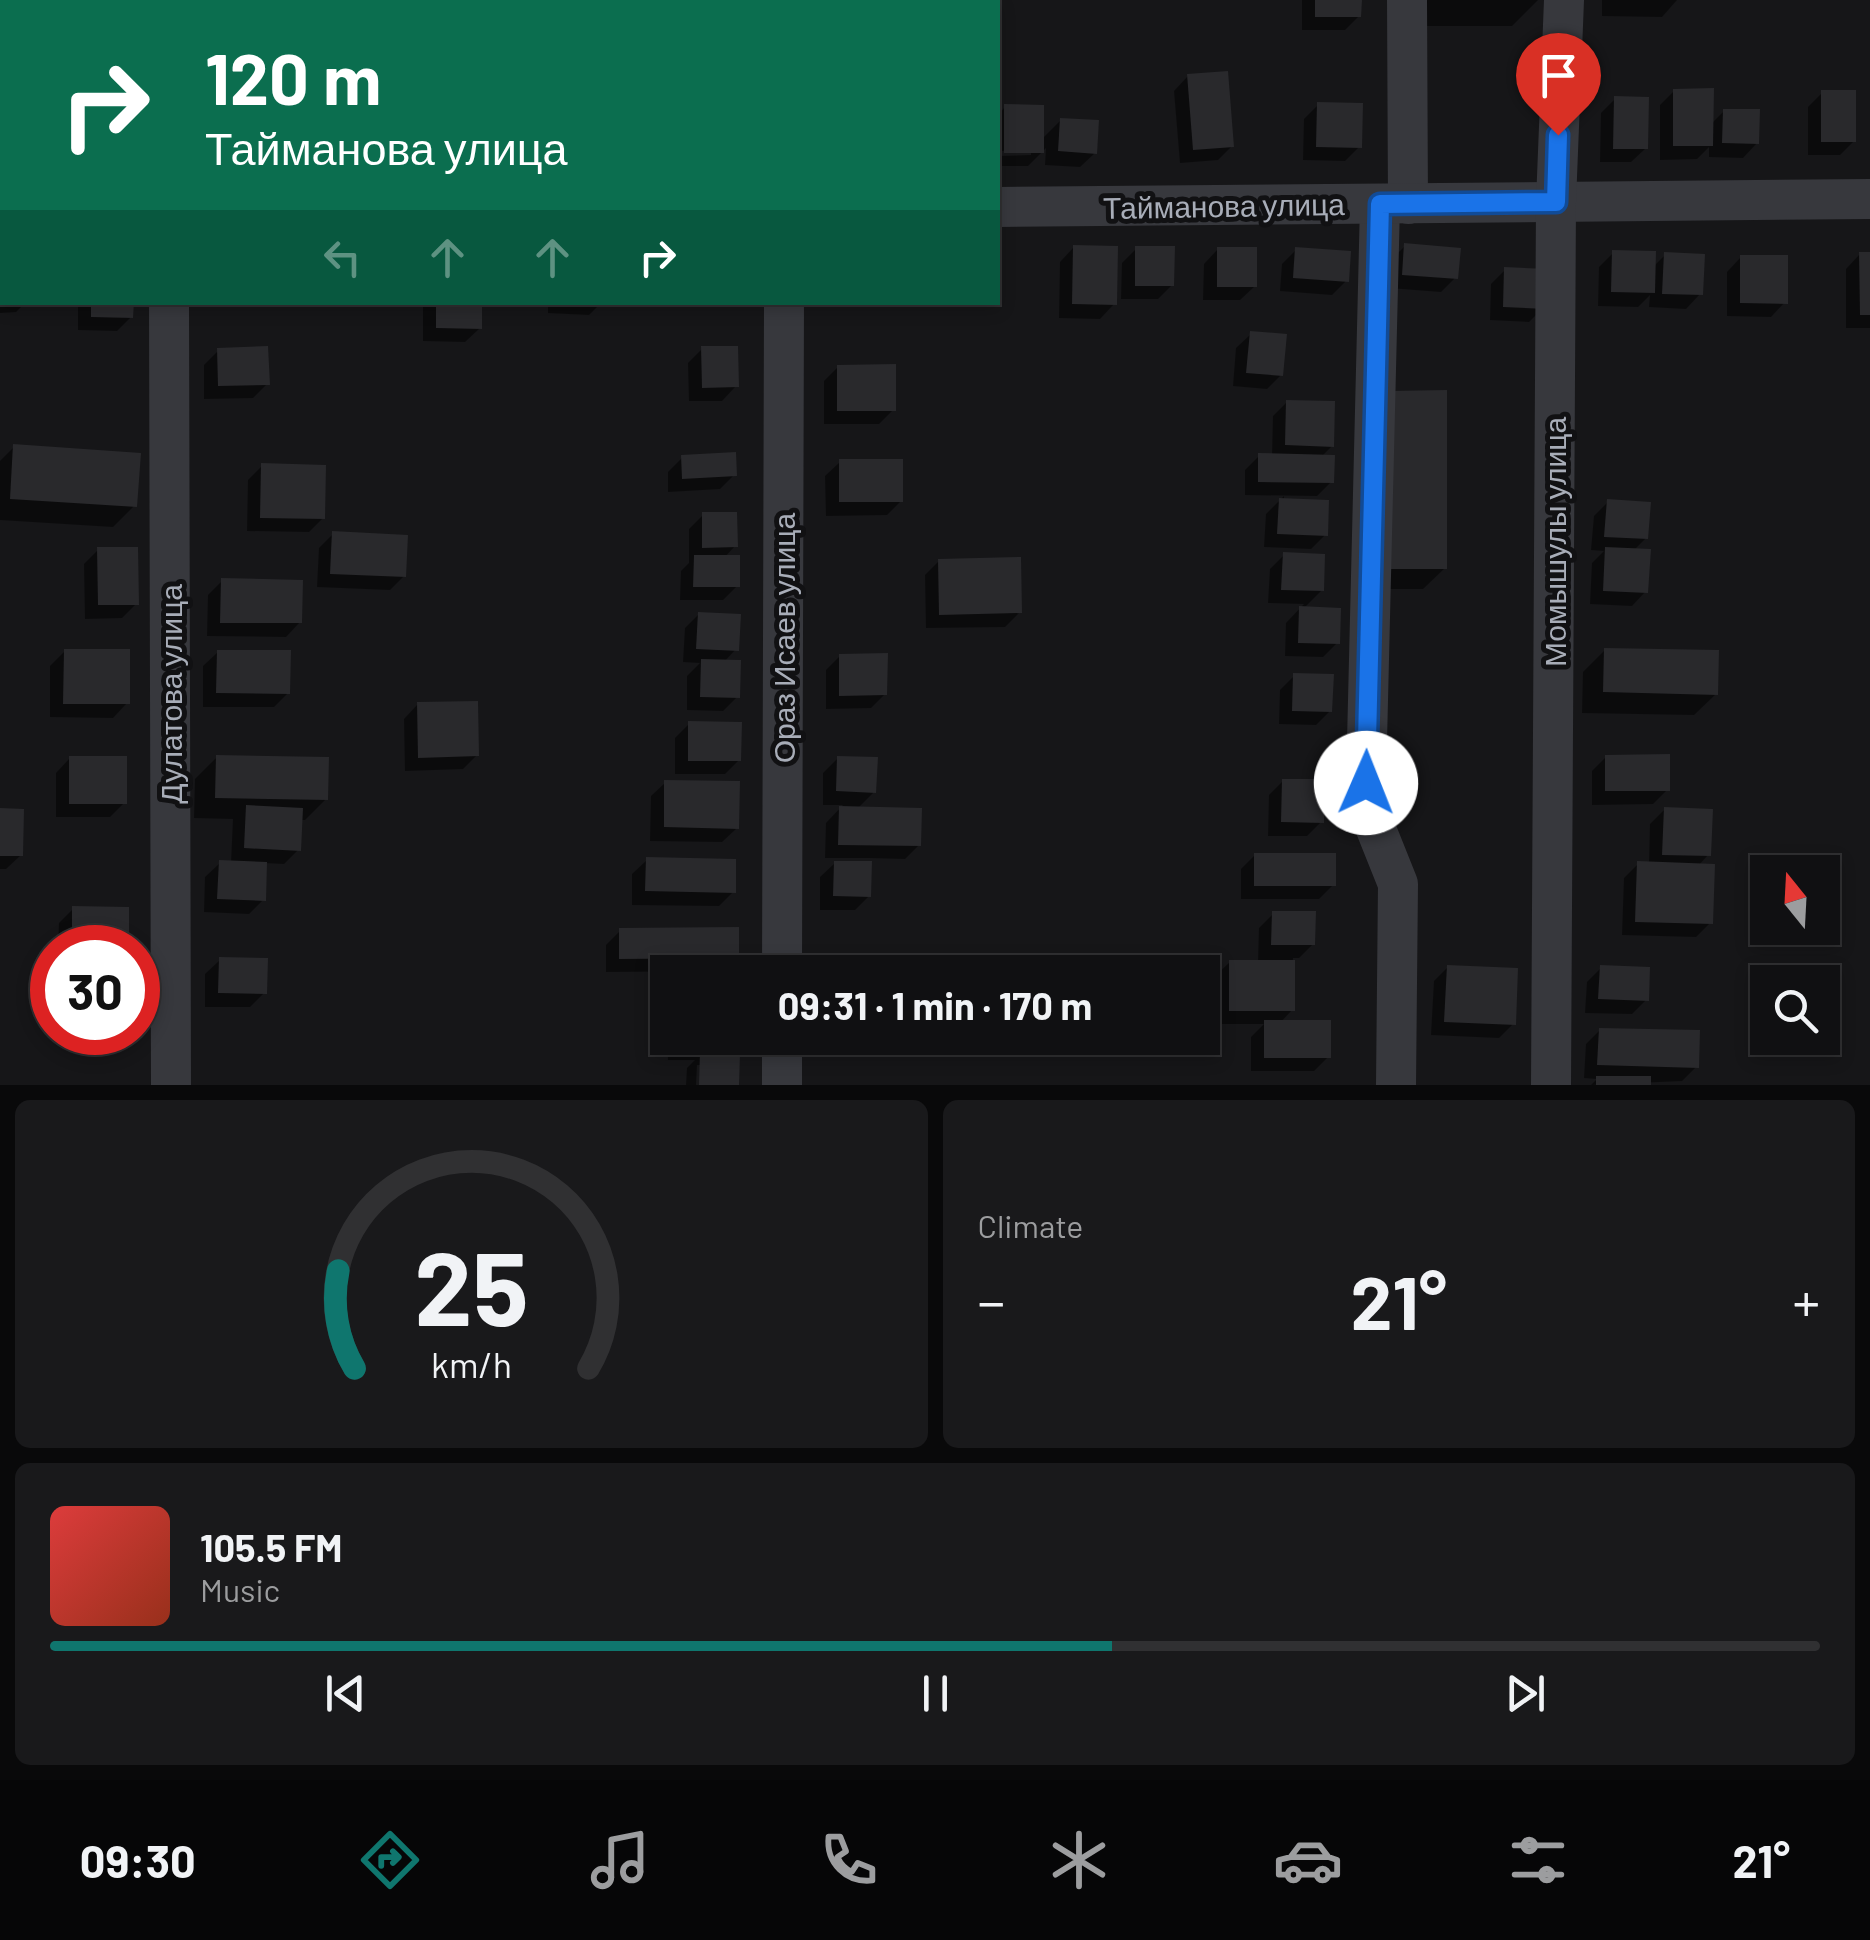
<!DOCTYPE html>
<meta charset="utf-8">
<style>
body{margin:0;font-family:Barlow,sans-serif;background:#19191b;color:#f1f3f6;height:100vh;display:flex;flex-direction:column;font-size:38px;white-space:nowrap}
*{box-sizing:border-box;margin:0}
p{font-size:32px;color:#9c9d9f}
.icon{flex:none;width:55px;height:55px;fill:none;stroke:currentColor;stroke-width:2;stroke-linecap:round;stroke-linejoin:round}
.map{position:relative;height:1085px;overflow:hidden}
.sheet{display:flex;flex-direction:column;gap:15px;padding:15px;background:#09090a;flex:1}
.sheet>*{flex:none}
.guide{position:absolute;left:0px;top:0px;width:1000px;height:305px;box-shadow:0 5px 15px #0003,0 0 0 2px #303032;background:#0b6e4f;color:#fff;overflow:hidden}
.needle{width:65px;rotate:342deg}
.controls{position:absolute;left:1750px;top:855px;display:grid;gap:20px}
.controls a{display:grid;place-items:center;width:90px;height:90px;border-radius:0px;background:#101012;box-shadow:0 5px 15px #0003,0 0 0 2px #303032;font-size:50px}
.speed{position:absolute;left:30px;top:925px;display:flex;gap:20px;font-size:50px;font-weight:700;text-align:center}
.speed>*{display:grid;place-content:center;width:130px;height:130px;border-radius:50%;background:#101012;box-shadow:0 5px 15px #0003,0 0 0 2px #303032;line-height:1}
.speed .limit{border:15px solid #d22;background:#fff;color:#111}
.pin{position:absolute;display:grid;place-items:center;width:85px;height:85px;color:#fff;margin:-102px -42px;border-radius:50% 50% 50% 0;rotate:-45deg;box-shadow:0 0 10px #0007}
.pin .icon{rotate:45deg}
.me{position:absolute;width:110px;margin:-55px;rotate:1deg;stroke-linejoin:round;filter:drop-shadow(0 0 8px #0008)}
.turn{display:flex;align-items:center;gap:35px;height:210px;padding:0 40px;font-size:45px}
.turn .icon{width:130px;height:130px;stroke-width:2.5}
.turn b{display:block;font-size:70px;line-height:85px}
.lanes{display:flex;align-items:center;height:95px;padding:0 40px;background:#0003;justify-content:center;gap:50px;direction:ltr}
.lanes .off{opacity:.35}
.big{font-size:75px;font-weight:700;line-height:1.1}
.sheet .widget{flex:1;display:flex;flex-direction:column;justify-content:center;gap:15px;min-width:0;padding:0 35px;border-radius:15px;background:#19191b}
.sheet .dial{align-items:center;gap:0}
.dial svg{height:260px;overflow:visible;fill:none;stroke:#303032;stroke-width:7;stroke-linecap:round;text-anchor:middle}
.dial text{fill:#f1f3f6;stroke:none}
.song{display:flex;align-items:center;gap:30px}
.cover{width:120px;height:120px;border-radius:15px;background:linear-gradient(135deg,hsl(0 70% 55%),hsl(10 70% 35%))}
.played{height:10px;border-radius:5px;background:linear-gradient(90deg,#0f766e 60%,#303032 60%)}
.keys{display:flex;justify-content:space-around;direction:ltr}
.heat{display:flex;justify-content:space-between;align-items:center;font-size:55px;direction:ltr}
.sheet .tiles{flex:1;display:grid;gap:15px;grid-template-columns:1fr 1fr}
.widget:last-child{grid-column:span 2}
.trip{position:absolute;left:650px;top:955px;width:570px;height:100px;border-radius:0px;background:#101012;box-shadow:0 5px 15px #0003,0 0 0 2px #303032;font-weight:700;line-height:100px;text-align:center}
.tabs{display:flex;height:160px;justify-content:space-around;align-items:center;background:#060607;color:#9c9d9f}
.tabs .icon{width:70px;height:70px}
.tabs .active{color:#0f766e}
.tabs b{font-size:45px;color:#f1f3f6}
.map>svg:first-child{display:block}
.shadow{fill:#0007}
.building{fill:#29292c}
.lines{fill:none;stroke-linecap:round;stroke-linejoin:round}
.minor{stroke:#37383d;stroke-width:40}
.route-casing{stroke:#114b97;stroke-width:25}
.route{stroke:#1a73e8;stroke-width:18}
.labels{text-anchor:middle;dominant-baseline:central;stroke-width:10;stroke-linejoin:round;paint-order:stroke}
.street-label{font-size:30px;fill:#a8adb8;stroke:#111113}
</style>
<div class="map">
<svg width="1870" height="1085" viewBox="0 0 1870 1085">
<rect width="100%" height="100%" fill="#161618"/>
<g class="shadow">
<rect x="452" y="0" width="44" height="2"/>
<polygon points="1302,0 1359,0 1359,16 1345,30 1302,30"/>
<polygon points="1398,0 1538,0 1512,26 1397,26"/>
<polygon points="1602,0 1677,0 1662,17 1602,16"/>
<polygon points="1188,76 1232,146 1218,160 1180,163 1174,91"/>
<polygon points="1674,91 1711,124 1724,111 1757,143 1743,158 1709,157 1709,147 1697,159 1660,160 1660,105"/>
<polygon points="1822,93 1854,141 1840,155 1808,155 1808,107"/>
<polygon points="1615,99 1646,148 1631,162 1600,162 1601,113"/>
<polygon points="1318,105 1359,147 1345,161 1303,160 1304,119"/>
<polygon points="1005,107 1042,139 1061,120 1095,153 1080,167 1045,165 1046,148 1028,166 998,166 998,156 1031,155 1031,150 998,151 998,115"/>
<polygon points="0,244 2,244 2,302 26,302 16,312 0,313"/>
<polygon points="1405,246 1455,278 1441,292 1389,288 1391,260"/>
<polygon points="1074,247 1114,304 1100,319 1059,318 1060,262"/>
<polygon points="1136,249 1172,285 1158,299 1121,299 1122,263"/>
<polygon points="1218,249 1255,286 1240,300 1203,300 1204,264"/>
<polygon points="1296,250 1346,281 1332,295 1280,291 1282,264"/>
<polygon points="1613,253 1653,267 1665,255 1700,294 1686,309 1649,307 1650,295 1638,307 1598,306 1599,267"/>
<polygon points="1860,254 1870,254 1870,328 1846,328 1846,269"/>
<polygon points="1741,257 1785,302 1771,317 1727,316 1727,272"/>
<polygon points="1505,270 1543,308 1529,322 1490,320 1491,284"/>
<polygon points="78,302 131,302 131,317 117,331 78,330"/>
<polygon points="423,302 480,302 480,328 465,342 423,341"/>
<polygon points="548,302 602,302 589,315 548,313"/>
<polygon points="1251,334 1281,375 1267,389 1233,386 1236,348"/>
<polygon points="702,349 736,386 722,401 689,401 688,363"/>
<polygon points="218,351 267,384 253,398 204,399 204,365"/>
<polygon points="838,367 893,410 879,424 824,424 824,381"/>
<polygon points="1445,393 1445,568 1423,589 1370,589"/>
<polygon points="1287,402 1332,446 1321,457 1331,482 1317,496 1245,495 1245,470 1259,456 1272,456 1273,416"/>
<polygon points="14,447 134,506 113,527 0,520 0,461"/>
<polygon points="682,458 734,475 720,489 668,492 668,472"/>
<polygon points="840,462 901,501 887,515 826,516 825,476"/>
<polygon points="262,466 323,518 309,532 247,531 248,480"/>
<polygon points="1284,496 1284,500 1325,535 1311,549 1264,547 1266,514"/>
<polygon points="1608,502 1646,538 1634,550 1646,591 1632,606 1590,604 1592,563 1604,551 1591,550 1594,516"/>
<polygon points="703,515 735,546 724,558 737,586 723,600 680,600 681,571 689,563 689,529"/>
<polygon points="333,534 404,576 390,590 317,587 319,548"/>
<polygon points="98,550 136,604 122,618 85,619 84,564"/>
<polygon points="1284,555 1322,590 1303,609 1337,643 1323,657 1285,656 1286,623 1304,604 1268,603 1270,569"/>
<polygon points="939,561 1020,612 1005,627 926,628 925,575"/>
<polygon points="222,581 300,622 286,637 207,636 208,595"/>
<polygon points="699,614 736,649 724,662 737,697 723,711 687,710 687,676 700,663 683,662 685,628"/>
<polygon points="1605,650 1716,694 1694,715 1582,713 1583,672"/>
<polygon points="65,651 127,703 113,718 50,717 50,666"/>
<polygon points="218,652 288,693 274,707 203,707 203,666"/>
<polygon points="840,656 885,694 871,708 826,709 826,670"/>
<polygon points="1294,676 1330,711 1316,725 1279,724 1280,690"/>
<polygon points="418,704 477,755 463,769 405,771 404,719"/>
<polygon points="689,724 739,760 725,774 675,774 675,738"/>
<polygon points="217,757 326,799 305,820 300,820 298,850 284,864 264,863 263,900 249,914 204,912 205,877 220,863 231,863 233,819 194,818 195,779"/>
<polygon points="1606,757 1667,790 1653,804 1592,805 1592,771"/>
<polygon points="70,758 124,803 110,817 56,817 56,773"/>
<polygon points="838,758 874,792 857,809 919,845 905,859 869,858 869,896 855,910 820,910 820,877 835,863 869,863 869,858 825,858 826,823 843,805 823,805 823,773"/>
<polygon points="1283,781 1321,822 1307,836 1268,836 1269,795"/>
<polygon points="666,782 737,828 722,842 650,841 651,796"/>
<polygon points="1665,809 1708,855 1698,866 1710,923 1696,937 1622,935 1624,878 1638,864 1649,864 1650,824"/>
<polygon points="0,811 21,855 6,869 0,869"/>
<polygon points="1255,855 1333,885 1319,899 1241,899 1241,869"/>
<polygon points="647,860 733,892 719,906 632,905 632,874"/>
<polygon points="73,909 127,942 121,948 58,948 59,923"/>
<polygon points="1273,914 1313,944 1299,958 1293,958 1292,1010 1280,1023 1328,1057 1314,1071 1251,1071 1251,1037 1264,1024 1216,1024 1215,976 1230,962 1258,962 1259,928"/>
<polygon points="620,931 736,957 722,971 606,972 606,945"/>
<polygon points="220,960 264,993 250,1007 205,1007 205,974"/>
<polygon points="836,964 883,966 883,972 828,972"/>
<polygon points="1448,967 1513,1024 1499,1038 1431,1035 1434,981"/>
<polygon points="1601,968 1646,1000 1632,1014 1585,1013 1587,982"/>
<polygon points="667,1008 668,1038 741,1038 741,1045 731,1055 737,1085 701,1085 702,1065 697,1065 696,1085 686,1085 687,1068 695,1060 668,1060"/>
<polygon points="1600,1030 1696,1067 1682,1081 1591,1085 1597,1079 1584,1078 1586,1044"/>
</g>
<g class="building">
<polygon points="1315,0 1362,0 1361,17 1315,17"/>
<polygon points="1228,71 1234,147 1193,150 1187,74"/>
<polygon points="1714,88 1713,146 1673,146 1673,89"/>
<rect x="1821" y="90" width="35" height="52"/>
<polygon points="1614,96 1649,97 1648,149 1613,149"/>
<polygon points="1317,102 1363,103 1362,148 1316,147"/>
<polygon points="1004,104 1044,105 1044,153 1004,153"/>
<polygon points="1723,109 1760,109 1759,144 1722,143"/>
<polygon points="1060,118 1099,120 1097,154 1058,151"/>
<polygon points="1404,243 1461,248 1458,279 1402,275"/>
<polygon points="1073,245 1118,246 1117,305 1072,304"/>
<polygon points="1135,246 1175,246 1174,286 1135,286"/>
<rect x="1217" y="247" width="40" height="40"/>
<polygon points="1295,247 1351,251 1349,282 1293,278"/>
<polygon points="1612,250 1656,251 1655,293 1611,292"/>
<polygon points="1664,252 1705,254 1703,295 1662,294"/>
<polygon points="1859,252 1870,252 1870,315 1860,315"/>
<polygon points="1740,255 1788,255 1788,304 1740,303"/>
<polygon points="1504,267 1547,269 1546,309 1503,307"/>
<polygon points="91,302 134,302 133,318 91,317"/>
<polygon points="436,302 482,302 482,329 436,328"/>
<polygon points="1250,331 1287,334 1283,376 1246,373"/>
<polygon points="268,346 270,385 218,386 217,348"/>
<polygon points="701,346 738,346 739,387 702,388"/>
<polygon points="896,364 896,411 837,411 837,365"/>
<polygon points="1447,390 1447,569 1390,569 1390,391"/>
<polygon points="1286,400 1335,401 1334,447 1285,445"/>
<polygon points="13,444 141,453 137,507 10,499"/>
<polygon points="736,452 737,476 682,479 681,455"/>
<polygon points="1258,453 1335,455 1334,483 1258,482"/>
<rect x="839" y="459" width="64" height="43"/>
<polygon points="261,463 326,465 325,519 260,518"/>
<polygon points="1279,498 1329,500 1328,536 1277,534"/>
<polygon points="1607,499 1651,502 1648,539 1604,537"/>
<polygon points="702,512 737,512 738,547 702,548"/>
<polygon points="332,531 408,535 406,577 330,574"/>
<polygon points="97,547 138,547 139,605 98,605"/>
<polygon points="1605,547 1651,549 1648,593 1603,591"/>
<polygon points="1283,552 1325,554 1324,591 1281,590"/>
<polygon points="694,555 740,555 740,587 693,587"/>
<polygon points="1021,557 1022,613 939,615 938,559"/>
<polygon points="221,578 303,580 302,623 220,623"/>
<polygon points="1299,606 1341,608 1340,644 1298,643"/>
<polygon points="698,612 741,614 739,651 696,649"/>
<polygon points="1604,648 1719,650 1718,695 1603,692"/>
<polygon points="64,649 130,649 130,704 63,704"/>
<polygon points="217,650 291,650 290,694 216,693"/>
<polygon points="888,653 887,695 839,696 839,654"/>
<polygon points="701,659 741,660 740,698 700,697"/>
<polygon points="1293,673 1334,674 1332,712 1292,711"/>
<polygon points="478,701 479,756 418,758 417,702"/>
<polygon points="688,721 742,722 741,761 688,761"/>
<polygon points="1670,754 1670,791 1605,791 1605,755"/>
<polygon points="216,755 329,757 328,800 215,798"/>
<rect x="69" y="756" width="58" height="48"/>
<polygon points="837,756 878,757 876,793 836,791"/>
<polygon points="1282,779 1324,779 1324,823 1281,822"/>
<polygon points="664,780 740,781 739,829 664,827"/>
<polygon points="246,805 303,808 301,851 244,848"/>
<polygon points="839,806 922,808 921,846 838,845"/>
<polygon points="1664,807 1713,809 1711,856 1662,855"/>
<polygon points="0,808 24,809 23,856 0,856"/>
<rect x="1254" y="853" width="82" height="33"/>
<polygon points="646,857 736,859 736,893 645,891"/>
<polygon points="219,860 267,862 266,901 217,899"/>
<polygon points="834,861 872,861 871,897 833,896"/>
<polygon points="1637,861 1715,864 1713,924 1635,922"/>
<polygon points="72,906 129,907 129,943 72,943"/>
<polygon points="1272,911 1316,911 1315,945 1271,945"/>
<polygon points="739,927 739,958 619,959 619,928"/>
<polygon points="219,957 268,958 267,994 218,993"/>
<rect x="1229" y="960" width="66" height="51"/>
<polygon points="835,962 886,963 886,972 835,972"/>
<polygon points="1447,965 1518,968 1516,1025 1444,1022"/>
<polygon points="1600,965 1650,967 1649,1001 1598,999"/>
<rect x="1264" y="1020" width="67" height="38"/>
<polygon points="1599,1028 1700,1030 1699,1068 1597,1065"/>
<polygon points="681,1038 743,1038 744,1046 681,1047"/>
<polygon points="700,1051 740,1053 739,1085 699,1085"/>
<rect x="1596" y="1076" width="55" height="9"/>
</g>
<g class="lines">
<g class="minor">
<polyline points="542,0 542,2"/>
<polyline points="1407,0 1408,204"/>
<polyline points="171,2 171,0"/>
<polyline points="794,2 795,0"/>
<polyline points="1380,204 1366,783 1372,819 1398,884 1396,1085"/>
<polyline points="998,207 1870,199"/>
<polyline points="0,211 2,211"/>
<polyline points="169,302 171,1085"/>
<polyline points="782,972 784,302"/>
<polyline points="782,1085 782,1038"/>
<polyline points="1551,1085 1556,202 1564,0"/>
</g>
</g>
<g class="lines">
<g class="route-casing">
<polyline id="route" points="1366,783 1380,204 1556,202 1558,135"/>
</g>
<use href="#route" class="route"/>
</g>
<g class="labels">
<g class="street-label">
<text transform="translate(1224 205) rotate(-1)">Тайманова улица</text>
<text transform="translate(1554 542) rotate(-90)">Момышулы улица</text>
<text transform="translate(783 638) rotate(-90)">Ораз Исаев улица</text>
<text transform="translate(170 694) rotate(-90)">Дулатова улица</text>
</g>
</g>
</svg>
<div class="controls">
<a><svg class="needle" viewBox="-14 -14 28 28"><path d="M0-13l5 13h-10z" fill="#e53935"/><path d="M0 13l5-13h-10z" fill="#9c9d9f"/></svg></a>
<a><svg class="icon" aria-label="search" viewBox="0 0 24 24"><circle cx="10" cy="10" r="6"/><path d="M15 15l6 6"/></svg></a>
</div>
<div class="speed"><div class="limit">30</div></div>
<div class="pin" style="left:1558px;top:135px;background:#d93025"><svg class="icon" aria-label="arrive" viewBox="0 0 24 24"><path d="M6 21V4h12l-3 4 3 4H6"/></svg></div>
<svg class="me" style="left:1366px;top:783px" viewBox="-20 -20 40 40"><circle r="19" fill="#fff"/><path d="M0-13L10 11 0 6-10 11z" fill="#1a73e8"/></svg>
<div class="trip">09:31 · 1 min · 170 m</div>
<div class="guide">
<div class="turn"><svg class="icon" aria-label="right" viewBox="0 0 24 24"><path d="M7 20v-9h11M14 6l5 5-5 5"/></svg><div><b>120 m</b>Тайманова улица</div></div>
<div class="lanes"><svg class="icon off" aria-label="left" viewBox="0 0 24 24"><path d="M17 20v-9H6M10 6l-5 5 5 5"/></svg><svg class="icon off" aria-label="ahead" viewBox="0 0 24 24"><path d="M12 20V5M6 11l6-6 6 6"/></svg><svg class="icon off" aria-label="ahead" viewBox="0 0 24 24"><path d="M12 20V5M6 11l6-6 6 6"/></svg><svg class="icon" aria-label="right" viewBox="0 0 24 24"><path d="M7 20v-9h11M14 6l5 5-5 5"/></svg></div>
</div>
</div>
<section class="sheet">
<div class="tiles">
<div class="widget dial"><svg viewBox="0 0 100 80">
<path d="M14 69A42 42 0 1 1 86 69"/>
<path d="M14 69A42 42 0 0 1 9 39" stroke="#0f766e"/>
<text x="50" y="56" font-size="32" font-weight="700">25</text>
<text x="50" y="72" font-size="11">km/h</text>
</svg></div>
<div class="widget"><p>Climate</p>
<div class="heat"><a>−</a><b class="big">21°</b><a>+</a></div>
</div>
<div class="widget">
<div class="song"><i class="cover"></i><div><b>105.5 FM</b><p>Music</p></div></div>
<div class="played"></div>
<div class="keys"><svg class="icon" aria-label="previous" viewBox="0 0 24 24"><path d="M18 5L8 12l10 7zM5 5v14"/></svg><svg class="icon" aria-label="pause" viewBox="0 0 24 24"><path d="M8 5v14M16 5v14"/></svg><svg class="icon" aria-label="next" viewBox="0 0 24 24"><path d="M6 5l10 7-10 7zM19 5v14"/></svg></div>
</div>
</div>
</section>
<nav class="tabs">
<b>09:30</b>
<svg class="icon active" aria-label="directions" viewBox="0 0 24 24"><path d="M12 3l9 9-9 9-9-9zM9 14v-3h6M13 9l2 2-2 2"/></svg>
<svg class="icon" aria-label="music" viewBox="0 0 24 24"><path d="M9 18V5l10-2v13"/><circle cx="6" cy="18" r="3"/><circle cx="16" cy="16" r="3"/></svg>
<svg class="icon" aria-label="phone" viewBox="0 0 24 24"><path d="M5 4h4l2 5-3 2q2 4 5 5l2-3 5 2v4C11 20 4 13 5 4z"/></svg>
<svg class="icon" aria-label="climate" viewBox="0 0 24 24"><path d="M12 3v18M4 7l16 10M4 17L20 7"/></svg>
<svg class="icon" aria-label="car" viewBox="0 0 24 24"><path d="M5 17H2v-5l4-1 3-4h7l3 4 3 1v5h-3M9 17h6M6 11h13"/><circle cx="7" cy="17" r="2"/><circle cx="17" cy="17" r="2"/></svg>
<svg class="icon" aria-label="filters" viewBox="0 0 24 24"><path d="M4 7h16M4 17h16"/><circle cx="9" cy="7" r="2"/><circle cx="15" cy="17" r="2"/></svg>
<b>21°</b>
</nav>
